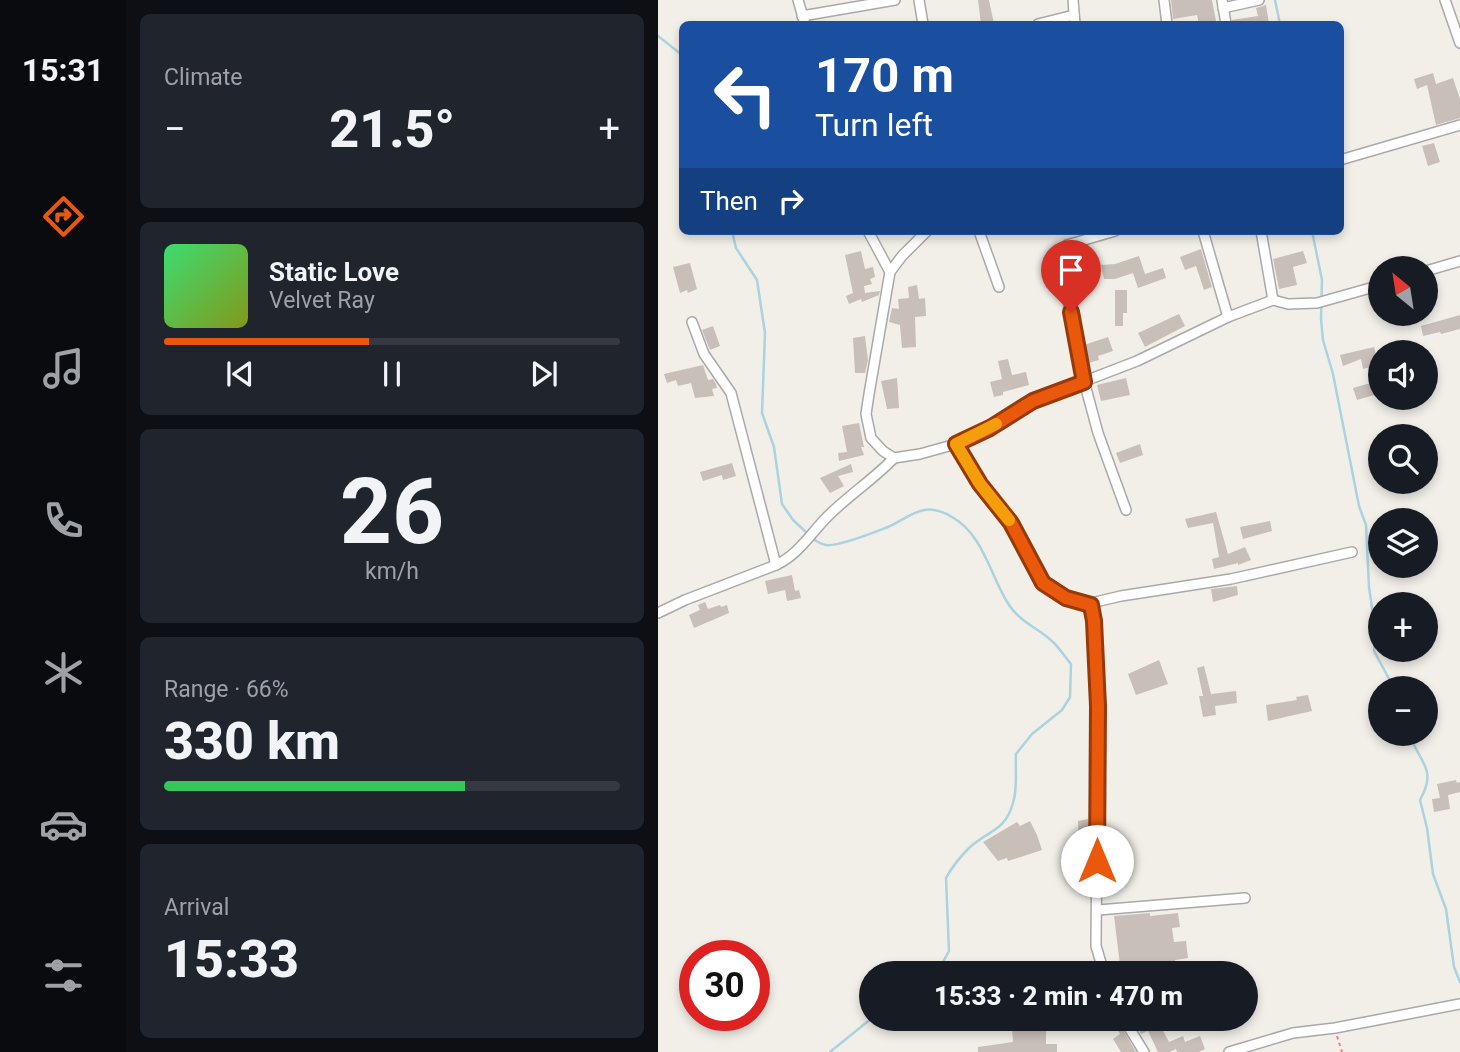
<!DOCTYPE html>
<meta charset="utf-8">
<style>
body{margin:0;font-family:Roboto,sans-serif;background:#20242c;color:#f1f3f6;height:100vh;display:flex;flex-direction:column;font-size:26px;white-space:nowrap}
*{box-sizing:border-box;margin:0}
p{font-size:23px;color:#9ea1a6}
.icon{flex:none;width:38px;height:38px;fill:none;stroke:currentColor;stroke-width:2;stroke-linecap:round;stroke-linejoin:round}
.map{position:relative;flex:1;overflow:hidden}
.panel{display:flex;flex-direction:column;gap:14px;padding:14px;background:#0d0f14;width:532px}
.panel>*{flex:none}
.guide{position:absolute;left:21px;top:21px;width:665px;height:214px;border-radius:10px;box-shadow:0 4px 10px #0003;background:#1a4fa0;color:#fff;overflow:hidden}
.needle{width:46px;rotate:330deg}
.controls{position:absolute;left:710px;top:256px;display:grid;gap:14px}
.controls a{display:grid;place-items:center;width:70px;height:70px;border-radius:50%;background:#171b24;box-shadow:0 4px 10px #0003;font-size:35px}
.speed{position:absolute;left:21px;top:940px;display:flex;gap:14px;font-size:35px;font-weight:700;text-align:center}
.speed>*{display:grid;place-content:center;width:91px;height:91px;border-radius:50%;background:#171b24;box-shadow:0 4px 10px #0003;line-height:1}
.speed .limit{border:10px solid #d22;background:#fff;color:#111}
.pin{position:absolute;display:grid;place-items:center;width:60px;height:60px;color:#fff;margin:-72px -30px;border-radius:50% 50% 50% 0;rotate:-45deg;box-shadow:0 0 7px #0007}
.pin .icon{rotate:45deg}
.me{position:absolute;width:77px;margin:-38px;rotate:0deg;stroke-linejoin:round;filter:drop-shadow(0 0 5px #0008)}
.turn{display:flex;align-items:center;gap:24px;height:147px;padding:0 21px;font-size:32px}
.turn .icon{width:91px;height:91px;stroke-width:2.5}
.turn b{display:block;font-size:49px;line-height:60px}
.then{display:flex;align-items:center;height:66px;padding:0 21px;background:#0003;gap:14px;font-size:26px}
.big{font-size:52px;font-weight:800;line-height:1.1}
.panel .widget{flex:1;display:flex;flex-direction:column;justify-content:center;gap:10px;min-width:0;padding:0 24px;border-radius:10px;background:#20242c}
.panel .dial{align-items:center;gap:0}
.dial b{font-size:91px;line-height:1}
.song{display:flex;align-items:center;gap:21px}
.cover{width:84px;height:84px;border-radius:10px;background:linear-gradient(135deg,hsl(140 70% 55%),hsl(70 70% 35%))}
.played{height:7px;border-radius:4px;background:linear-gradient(90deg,#ea580c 45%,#363941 45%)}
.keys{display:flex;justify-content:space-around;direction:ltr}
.heat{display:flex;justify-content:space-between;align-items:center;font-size:38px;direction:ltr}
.charge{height:10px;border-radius:5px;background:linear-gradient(90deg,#34c759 66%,#363941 0)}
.trip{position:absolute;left:201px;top:961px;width:399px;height:70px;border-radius:35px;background:#171b24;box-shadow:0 4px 10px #0003;font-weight:800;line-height:70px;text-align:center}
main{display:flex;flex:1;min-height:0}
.tab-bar{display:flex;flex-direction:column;width:126px;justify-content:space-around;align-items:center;background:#090b0e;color:#9ea1a6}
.tab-bar .icon{width:49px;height:49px}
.tab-bar .selected{color:#ea580c}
.tab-bar b{font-size:32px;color:#f1f3f6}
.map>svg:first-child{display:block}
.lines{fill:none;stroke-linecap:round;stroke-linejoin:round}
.stream{stroke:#aad3df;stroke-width:2.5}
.building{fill:#c7bfb8}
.street-casing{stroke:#a9a9a9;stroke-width:12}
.path{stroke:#fa8072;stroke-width:2;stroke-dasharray:3.5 3.5;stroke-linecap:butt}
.street{stroke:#fff;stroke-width:9}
.route-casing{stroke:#983908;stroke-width:18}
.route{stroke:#ea580c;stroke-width:12}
.slow{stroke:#f59e0b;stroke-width:12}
</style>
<main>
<nav class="tab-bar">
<b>15:31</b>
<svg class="icon selected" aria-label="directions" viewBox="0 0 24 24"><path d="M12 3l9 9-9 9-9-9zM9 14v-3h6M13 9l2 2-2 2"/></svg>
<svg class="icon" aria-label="music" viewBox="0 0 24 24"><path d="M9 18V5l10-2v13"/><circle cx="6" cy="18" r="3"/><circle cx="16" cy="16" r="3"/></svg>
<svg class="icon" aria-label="phone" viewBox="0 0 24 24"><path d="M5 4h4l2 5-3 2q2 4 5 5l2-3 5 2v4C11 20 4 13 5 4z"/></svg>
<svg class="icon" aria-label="climate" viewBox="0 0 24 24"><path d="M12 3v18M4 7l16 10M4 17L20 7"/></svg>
<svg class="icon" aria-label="car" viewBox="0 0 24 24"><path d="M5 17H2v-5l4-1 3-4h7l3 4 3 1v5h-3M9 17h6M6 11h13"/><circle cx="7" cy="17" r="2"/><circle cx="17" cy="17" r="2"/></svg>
<svg class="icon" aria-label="filters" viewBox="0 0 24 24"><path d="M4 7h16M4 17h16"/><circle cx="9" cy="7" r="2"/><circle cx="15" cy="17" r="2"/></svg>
</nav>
<section class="panel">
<div class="widget"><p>Climate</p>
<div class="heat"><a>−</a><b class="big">21.5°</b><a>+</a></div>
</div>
<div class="widget">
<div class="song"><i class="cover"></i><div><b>Static Love</b><p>Velvet Ray</p></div></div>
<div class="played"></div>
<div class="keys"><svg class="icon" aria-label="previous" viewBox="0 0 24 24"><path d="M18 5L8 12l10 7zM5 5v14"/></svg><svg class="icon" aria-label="pause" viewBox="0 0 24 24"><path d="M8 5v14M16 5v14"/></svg><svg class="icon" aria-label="next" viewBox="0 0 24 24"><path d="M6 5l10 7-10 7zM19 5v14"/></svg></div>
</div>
<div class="widget dial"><b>26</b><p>km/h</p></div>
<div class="widget"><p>Range · 66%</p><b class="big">330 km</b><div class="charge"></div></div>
<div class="widget"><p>Arrival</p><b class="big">15:33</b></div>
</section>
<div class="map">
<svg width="802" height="1052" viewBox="0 0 802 1052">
<rect width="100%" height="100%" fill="#f2efe9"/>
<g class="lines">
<g class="stream">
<polyline points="617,0 622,24"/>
<polyline points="0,36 24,55"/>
<polyline points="74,231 78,248 99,280 107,333 104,413 116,447 124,504 135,520 149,533"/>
<polyline points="654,231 664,280 663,319 665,340 675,374 701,506 708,525 711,587 718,635 716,651 736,688"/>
<path d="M154 538C158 541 163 544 168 545 181 547 217 532 230 527 254 516 265 500 294 517 326 535 332 576 351 605 364 624 381 628 396 643 402 649 407 657 413 664L412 697 404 710 374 734 358 754C357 770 360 787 355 803 347 832 330 830 311 848 302 857 294 867 288 878L291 951 279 973"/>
<path d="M751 733C761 763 780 768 762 800L769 828 775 874 788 909 796 967 802 982"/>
<polyline points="172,1052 214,1018"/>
</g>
</g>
<g class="building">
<polygon points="320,0 331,0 336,24 323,24"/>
<polygon points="513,0 554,0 558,21 541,24 539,15 515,19"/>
<polygon points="608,5 611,24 575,24 574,20 600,16 598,8"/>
<polygon points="775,73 778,84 795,78 802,99 802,118 778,125 769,85 759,89 756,79"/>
<polygon points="776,143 782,162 770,166 764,146"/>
<polygon points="543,249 554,287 546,290 538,266 527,270 522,257"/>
<polygon points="203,251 207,269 215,267 217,277 212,279 214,284 206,286 207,293 222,291 221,295 204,302 203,299 191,304 188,296 195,293 187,255"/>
<polygon points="645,251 649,263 635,267 639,285 621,289 615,259"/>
<polygon points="481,256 487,274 505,268 508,278 480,288 475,273 457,279 446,279 443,265 457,264"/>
<polygon points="32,263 39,289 30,293 29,290 22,293 15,267"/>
<polygon points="259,285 261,299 267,298 268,316 257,317 258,347 244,348 242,325 231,322 234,308 241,309 240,299 251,298 250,287"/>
<polygon points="457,290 469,290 469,313 465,313 465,326 457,326"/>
<polygon points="521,314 527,326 487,347 480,333"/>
<polygon points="802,315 802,329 783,334 782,332 765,336 763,326"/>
<polygon points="55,326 62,346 52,350 44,330"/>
<polygon points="207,336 210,360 207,373 197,373 195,338"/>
<polygon points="450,337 455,351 440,356 441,360 430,363 426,345"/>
<polygon points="716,347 721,365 705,369 703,359 685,366 682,355"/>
<polygon points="350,359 354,375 368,372 371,385 345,392 345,395 336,397 332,382 344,379 340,361"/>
<polygon points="45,365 50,380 55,379 58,384 59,388 54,389 56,396 37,398 33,383 20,386 18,380 9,383 6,374"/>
<polygon points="239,378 241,408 229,409 223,381"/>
<polygon points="468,378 472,395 443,401 439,385"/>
<polygon points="723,380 723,393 699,400 695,388"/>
<polygon points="201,423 206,447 203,447 206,455 181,461 180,453 189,452 184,426"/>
<polygon points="482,444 485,455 462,463 458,453"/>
<polygon points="74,463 78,476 65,480 64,475 45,481 42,472"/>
<polygon points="193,464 195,472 180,476 186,486 172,493 162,478"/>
<polygon points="558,512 570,554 587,547 593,560 580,565 580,563 556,569 554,559 561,557 555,523 530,528 527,519"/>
<polygon points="612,521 614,531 585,539 582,527"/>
<polygon points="134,575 137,591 141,590 143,598 129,601 127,590 110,594 107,581"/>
<polygon points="579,586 580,595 555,602 553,589"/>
<polygon points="47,602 50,609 62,605 63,607 69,605 71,613 36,628 31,615 42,610 40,605"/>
<polygon points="501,660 510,684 478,695 470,674"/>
<polygon points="546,666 553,694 578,691 579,703 557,706 558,715 545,717 541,696 545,696 539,668"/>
<polygon points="650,695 654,711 610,721 608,705 639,700 638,697"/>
<polygon points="798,780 799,783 802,782 802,792 790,795 792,809 776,812 774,799 782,798 779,784"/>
<polygon points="430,819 432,848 421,847 420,821"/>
<polygon points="372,821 379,835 384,850 350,861 349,858 340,861 325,842 359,822 362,826"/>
<polygon points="458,831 464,874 450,875 448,858 452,858 448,832"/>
<polygon points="492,913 492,916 520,913 522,927 514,928 516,942 528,941 530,958 517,960 518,971 463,973 456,916"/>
<polygon points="453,1018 458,1018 478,1052 463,1052 455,1039 462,1034"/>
<polygon points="474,1018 489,1018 491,1023 499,1019 511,1042 525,1036 527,1042 542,1036 547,1049 541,1052 519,1052 518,1049 512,1052 500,1052 490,1031 483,1034"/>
<polygon points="388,1027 388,1044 399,1044 399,1052 320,1052 320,1047 355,1042 354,1028"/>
</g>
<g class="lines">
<g class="street-casing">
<g id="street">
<polyline points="140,0 147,24"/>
<polyline points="261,0 265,24"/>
<polyline points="415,0 417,24"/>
<polyline points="506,0 509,24"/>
<polyline points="564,0 568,24"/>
<polyline points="787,0 802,43"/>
<polyline points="565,8 601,0"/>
<polyline points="144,16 237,0"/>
<polyline points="380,24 416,15"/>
<polyline points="682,160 802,125"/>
<polyline points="210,231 232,272"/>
<polyline points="269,231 244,256 232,272 211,394 208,414 213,438 225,451 236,458 262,454 298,444 332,428 375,401 479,361 570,317 545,231"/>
<polyline points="321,231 341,287"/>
<polyline points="457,231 409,245 403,251 402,259 426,381 440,433 468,510"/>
<polyline points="603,231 615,300"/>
<polyline points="768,271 802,261"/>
<polyline points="570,317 615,300 630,304 659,303 723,285"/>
<polyline points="298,444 322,484 353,523 385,584 408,598 433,605"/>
<path d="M118 565C141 554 152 534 170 516 191 495 216 479 236 458"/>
<polyline points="0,613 27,600 118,565 73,393 46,354 34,322"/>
<polyline points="440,910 587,898"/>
<polyline points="446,973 438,946 440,706 436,621 433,603 463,596 573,579 694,552"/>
<polyline points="465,1018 486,1052"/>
<polyline points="571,1052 635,1033 677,1028 802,1004"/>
</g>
</g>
<polyline class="path" points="679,1036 684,1052"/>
<use href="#street" class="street"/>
</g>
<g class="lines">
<g class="route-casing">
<polyline id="route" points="413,312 426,382 375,401 332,428 298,444 322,484 353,523 385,583 408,598 433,605 436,621 440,706 439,861"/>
</g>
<use href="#route" class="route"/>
<polyline class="slow" points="338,424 298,444 322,484 351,520"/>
</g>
</svg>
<div class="controls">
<a><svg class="needle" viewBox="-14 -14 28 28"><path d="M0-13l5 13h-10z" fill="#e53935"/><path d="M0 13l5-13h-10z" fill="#9ea1a6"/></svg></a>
<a><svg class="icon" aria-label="sound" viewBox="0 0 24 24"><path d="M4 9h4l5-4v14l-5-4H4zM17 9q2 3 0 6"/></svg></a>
<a><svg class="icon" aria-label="search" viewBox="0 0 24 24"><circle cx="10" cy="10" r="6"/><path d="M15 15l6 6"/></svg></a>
<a><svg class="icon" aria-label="layers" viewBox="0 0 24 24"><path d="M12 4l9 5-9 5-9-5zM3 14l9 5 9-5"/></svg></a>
<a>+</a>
<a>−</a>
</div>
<div class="speed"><div class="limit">30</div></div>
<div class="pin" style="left:413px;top:312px;background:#d93025"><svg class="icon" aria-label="arrive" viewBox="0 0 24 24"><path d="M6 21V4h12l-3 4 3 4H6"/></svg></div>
<svg class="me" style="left:439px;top:861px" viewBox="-20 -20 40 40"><circle r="19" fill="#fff"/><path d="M0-13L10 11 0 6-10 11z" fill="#ea580c"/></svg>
<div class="trip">15:33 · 2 min · 470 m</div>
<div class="guide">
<div class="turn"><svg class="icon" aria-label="left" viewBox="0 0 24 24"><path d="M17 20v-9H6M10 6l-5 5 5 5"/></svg><div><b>170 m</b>Turn left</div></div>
<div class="then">Then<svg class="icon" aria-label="right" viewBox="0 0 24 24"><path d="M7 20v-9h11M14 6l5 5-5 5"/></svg></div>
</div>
</div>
</main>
